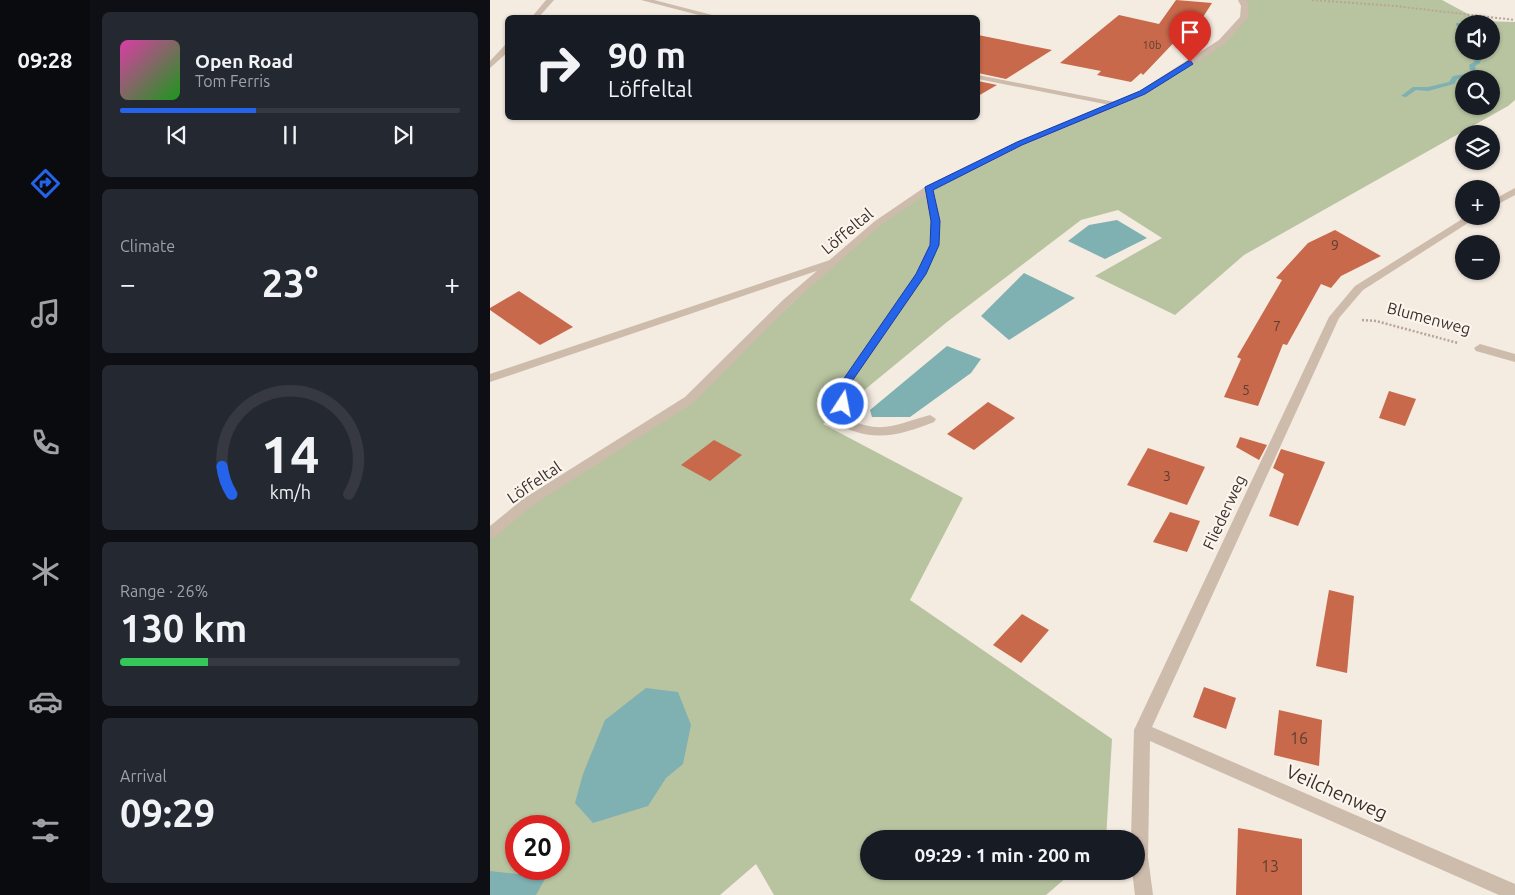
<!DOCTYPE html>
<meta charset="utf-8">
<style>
body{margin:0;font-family:Ubuntu,sans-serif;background:#242831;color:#f1f3f6;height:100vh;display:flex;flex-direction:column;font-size:19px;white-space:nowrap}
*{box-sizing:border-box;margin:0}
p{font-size:16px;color:#9ea1a6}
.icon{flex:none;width:28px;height:28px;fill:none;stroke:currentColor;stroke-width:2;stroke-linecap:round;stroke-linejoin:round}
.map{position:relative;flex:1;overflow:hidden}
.sheet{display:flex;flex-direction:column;gap:12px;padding:12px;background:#0d0f14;width:400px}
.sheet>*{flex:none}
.banner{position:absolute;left:15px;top:15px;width:475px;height:105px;border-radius:8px;box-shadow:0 1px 4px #0004;background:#171b24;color:#f1f3f6;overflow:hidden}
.tools{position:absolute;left:965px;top:15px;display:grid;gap:10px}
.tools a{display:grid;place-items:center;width:45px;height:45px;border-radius:50%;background:#171b24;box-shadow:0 1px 4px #0004;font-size:25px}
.speed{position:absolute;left:15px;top:815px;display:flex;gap:10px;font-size:25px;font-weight:700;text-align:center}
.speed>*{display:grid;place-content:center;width:65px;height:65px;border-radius:50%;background:#171b24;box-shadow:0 1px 4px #0004;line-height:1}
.speed .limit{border:8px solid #d22;background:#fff;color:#111}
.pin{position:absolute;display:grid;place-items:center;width:42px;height:42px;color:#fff;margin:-51px -21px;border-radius:50% 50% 50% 0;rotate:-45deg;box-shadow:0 0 5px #0007}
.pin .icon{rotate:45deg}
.me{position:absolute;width:55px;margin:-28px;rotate:11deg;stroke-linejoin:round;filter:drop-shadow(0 0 4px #0008)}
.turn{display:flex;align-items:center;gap:18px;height:105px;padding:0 20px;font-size:22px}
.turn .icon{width:65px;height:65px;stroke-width:2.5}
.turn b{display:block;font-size:35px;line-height:42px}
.big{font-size:38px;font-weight:700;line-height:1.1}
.sheet .tile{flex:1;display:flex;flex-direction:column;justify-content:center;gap:8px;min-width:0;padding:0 18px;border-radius:8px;background:#242831}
.sheet .dial{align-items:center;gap:0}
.dial svg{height:130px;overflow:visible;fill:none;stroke:#363941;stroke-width:7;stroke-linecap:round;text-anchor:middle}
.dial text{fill:#f1f3f6;stroke:none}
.song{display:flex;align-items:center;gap:15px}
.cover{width:60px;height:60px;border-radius:8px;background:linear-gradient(135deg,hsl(320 70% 55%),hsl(120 70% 35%))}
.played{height:5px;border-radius:2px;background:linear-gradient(90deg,#2563eb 40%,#363941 40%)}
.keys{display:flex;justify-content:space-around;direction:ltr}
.heat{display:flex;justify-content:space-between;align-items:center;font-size:28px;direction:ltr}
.charge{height:8px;border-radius:4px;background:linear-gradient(90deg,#34c759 26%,#363941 0)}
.trip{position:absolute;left:370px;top:830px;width:285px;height:50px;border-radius:25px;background:#171b24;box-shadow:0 1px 4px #0004;font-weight:700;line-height:50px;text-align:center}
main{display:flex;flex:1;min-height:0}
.tab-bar{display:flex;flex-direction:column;width:90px;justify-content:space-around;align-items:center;background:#090b0e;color:#9ea1a6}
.tab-bar .icon{width:35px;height:35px}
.tab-bar .selected{color:#2563eb}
.tab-bar b{font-size:22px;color:#f1f3f6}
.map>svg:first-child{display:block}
.green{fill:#b8c4a0;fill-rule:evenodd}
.water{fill:#7fb0b2}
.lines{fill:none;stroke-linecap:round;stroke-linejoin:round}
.stream{fill:#7fb0b2;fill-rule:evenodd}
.building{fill:#c8694b}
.path-far1{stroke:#b9a596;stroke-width:2;stroke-dasharray:2 2;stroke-linecap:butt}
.path{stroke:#b9a596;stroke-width:2.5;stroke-dasharray:2 2;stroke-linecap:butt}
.lane{fill:#cdbbac;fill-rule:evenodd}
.street{fill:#cdbbac;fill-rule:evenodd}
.route{fill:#2563eb;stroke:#184099}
.labels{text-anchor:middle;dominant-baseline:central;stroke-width:4.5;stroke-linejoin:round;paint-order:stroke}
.far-number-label{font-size:11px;fill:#5e3e33}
.number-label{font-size:14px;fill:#5e3e33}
.street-label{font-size:16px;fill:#3b302b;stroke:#fbf5ee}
.near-number-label{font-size:16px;fill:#5e3e33}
.near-street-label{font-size:19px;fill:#3b302b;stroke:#fbf5ee}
</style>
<main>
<nav class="tab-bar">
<b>09:28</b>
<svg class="icon selected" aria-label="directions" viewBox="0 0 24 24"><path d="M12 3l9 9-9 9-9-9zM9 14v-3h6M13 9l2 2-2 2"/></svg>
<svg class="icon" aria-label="music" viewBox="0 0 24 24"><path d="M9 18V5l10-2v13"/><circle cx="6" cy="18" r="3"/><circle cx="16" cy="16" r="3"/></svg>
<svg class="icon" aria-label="phone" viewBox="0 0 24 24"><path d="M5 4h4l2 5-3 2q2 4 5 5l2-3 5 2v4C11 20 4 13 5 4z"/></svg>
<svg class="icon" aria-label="climate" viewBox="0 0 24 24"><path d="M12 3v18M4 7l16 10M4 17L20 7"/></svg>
<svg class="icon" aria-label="car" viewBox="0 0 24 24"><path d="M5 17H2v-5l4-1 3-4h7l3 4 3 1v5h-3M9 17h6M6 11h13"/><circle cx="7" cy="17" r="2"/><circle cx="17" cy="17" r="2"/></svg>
<svg class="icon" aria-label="filters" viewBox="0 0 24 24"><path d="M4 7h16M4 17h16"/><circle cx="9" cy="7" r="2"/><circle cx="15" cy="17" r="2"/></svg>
</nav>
<section class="sheet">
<div class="tile">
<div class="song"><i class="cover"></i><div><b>Open Road</b><p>Tom Ferris</p></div></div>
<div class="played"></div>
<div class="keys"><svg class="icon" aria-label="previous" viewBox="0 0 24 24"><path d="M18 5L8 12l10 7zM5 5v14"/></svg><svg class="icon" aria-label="pause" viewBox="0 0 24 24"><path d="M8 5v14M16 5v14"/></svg><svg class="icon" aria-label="next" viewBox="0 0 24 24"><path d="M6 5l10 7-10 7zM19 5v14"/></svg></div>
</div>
<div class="tile"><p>Climate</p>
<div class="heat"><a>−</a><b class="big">23°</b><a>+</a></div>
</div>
<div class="tile dial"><svg viewBox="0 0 100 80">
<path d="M14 69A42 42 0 1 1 86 69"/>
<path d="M14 69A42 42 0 0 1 8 52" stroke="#2563eb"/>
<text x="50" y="56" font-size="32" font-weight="700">14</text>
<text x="50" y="72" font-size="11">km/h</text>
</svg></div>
<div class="tile"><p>Range · 26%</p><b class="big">130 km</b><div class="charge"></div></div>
<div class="tile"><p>Arrival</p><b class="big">09:29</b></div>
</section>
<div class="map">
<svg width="1025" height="895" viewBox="0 0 1025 895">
<rect width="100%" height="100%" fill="#f4ebe1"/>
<path class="green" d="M752 0H952L991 21 1025 22V100L1018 106 754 255 685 315 605 276 672 238 628 210 591 220 457 322 333 424 473 498 420 600 622 739 616 839H379V871H584L556 895H284L266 864 230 895H0V533L199 400 388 222 438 189 530 144 652 93 732 42 754 17ZM974 24H1001V51H974ZM974 79H1001V106H974ZM26 826H69V869H26Z"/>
<g class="water">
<polygon points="627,220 657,238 615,259 578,241 599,225"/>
<polygon points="534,273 585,298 519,340 491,316"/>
<polygon points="457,346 491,359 481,373 420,417 382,417 380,410"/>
<polygon points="156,688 188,692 201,725 193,764 176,778 158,806 103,823 85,803 93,774 115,720"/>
<polygon points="0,871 56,877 46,895 0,895"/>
</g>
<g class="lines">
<g class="stream">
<polygon points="966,23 970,23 974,27 974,33 966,25"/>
<polygon points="983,51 989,51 992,56 990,63 985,66 987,75 967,79 964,84 938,91 926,90 916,97 911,96 923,87 938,87 959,82 963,76 981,73 979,65 984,62 986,56"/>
</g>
</g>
<g class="building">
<polygon points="686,0 722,3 701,36 692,34 653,75 651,73 641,82 607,75 611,71 570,63 629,15 669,24"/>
<polygon points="488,35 562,50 516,79 488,73"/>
<polygon points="488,81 507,85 488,96"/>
<polygon points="845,230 891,256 851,276 841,288 831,284 797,345 793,344 768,406 734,397 751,359 747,357 792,280 786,278 818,243"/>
<polygon points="29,291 83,327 50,345 0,310 0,308"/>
<polygon points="899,391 926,399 915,426 889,418"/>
<polygon points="498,402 525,418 484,450 457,434"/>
<polygon points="750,437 777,445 769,460 746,447"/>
<polygon points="224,440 252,455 220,481 191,465"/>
<polygon points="658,448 715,467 697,505 637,485"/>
<polygon points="791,449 835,462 808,526 779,516 794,474 783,468"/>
<polygon points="680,512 710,521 697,552 663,542"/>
<polygon points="839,590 864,596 857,673 826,666"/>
<polygon points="532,614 559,630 531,663 503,645"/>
<polygon points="714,687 746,698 736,729 703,717"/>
<polygon points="789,710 832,720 829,766 784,755"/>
<polygon points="748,828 812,839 812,895 746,895"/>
</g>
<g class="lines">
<polyline class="path-far1" points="822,0 905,6 1025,20"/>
<polyline class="path" points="872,320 886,321 968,343"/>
<g class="lane">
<polygon points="151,0 164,0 234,18 220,18"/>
<polygon points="488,75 625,102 629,104 625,106 488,79"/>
<path d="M438 186 443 189 451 221 449 245 436 274 359 387 358 419C393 435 406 424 440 415L446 419 444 422C416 433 392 441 363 431 357 429 350 426 346 421L347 387 426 274 439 245 441 221 433 189Z"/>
<polygon points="343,259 348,262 347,264 0,382 0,374"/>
<polygon points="990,344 1025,354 1025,362 986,351 984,348"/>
</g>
<g class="street">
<polygon points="56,0 64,0 48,18 41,18"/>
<polygon points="748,0 756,0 759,6 758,17 735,44 655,95 533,146 441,191 391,225 301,304 203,403 43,505 5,537 0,538 0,526 33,499 195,397 293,300 385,221 435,187 527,142 649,91 729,40 750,17 751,6"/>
<polygon points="15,45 18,45 18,52 0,68 0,61"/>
<polygon points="1025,188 1025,195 1001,208 1001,201"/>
<polygon points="977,216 989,216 873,290 849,318 662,727 1025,884 1025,895 1009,895 660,741 658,857 663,895 645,895 642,871 646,871 646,839 641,839 644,730 839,317 865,286"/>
</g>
</g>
<polygon class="route" points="700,60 703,64 655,94 532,145 443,190 450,221 449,245 436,274 358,387 358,404 353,408 349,407 348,387 426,274 440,245 441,221 435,187 527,142 650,91"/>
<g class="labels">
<g class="far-number-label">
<text x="662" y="45">10b</text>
</g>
<g class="number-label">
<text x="845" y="245">9</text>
<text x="787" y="326">7</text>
<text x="756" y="390">5</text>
<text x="677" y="476">3</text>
</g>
<g class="street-label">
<text transform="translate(357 231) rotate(-40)">Löffeltal</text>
<text transform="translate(939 318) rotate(15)">Blumenweg</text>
<text transform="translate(44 482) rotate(-34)">Löffeltal</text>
<text transform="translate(734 512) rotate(-65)">Fliederweg</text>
</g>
<g class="near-number-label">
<text x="809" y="738">16</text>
<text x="780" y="866">13</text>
</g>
<g class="near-street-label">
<text transform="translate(847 792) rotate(24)">Veilchenweg</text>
</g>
</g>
</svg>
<div class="tools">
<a><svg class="icon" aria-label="sound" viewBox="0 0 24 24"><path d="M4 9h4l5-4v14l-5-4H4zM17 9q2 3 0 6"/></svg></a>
<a><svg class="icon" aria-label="search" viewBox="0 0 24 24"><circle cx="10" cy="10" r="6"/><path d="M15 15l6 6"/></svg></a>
<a><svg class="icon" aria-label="layers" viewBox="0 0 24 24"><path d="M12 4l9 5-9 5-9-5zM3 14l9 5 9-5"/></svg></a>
<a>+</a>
<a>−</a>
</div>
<div class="speed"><div class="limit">20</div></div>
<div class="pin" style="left:700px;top:62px;background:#d93025"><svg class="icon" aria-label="arrive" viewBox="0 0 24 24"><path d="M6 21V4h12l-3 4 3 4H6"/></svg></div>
<svg class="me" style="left:353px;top:404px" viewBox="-20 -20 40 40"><circle r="17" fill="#2563eb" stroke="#fff" stroke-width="3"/><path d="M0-11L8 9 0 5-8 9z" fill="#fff"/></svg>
<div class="trip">09:29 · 1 min · 200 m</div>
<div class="banner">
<div class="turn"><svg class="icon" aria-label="right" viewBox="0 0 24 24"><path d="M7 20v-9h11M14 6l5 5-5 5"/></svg><div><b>90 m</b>Löffeltal</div></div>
</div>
</div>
</main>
